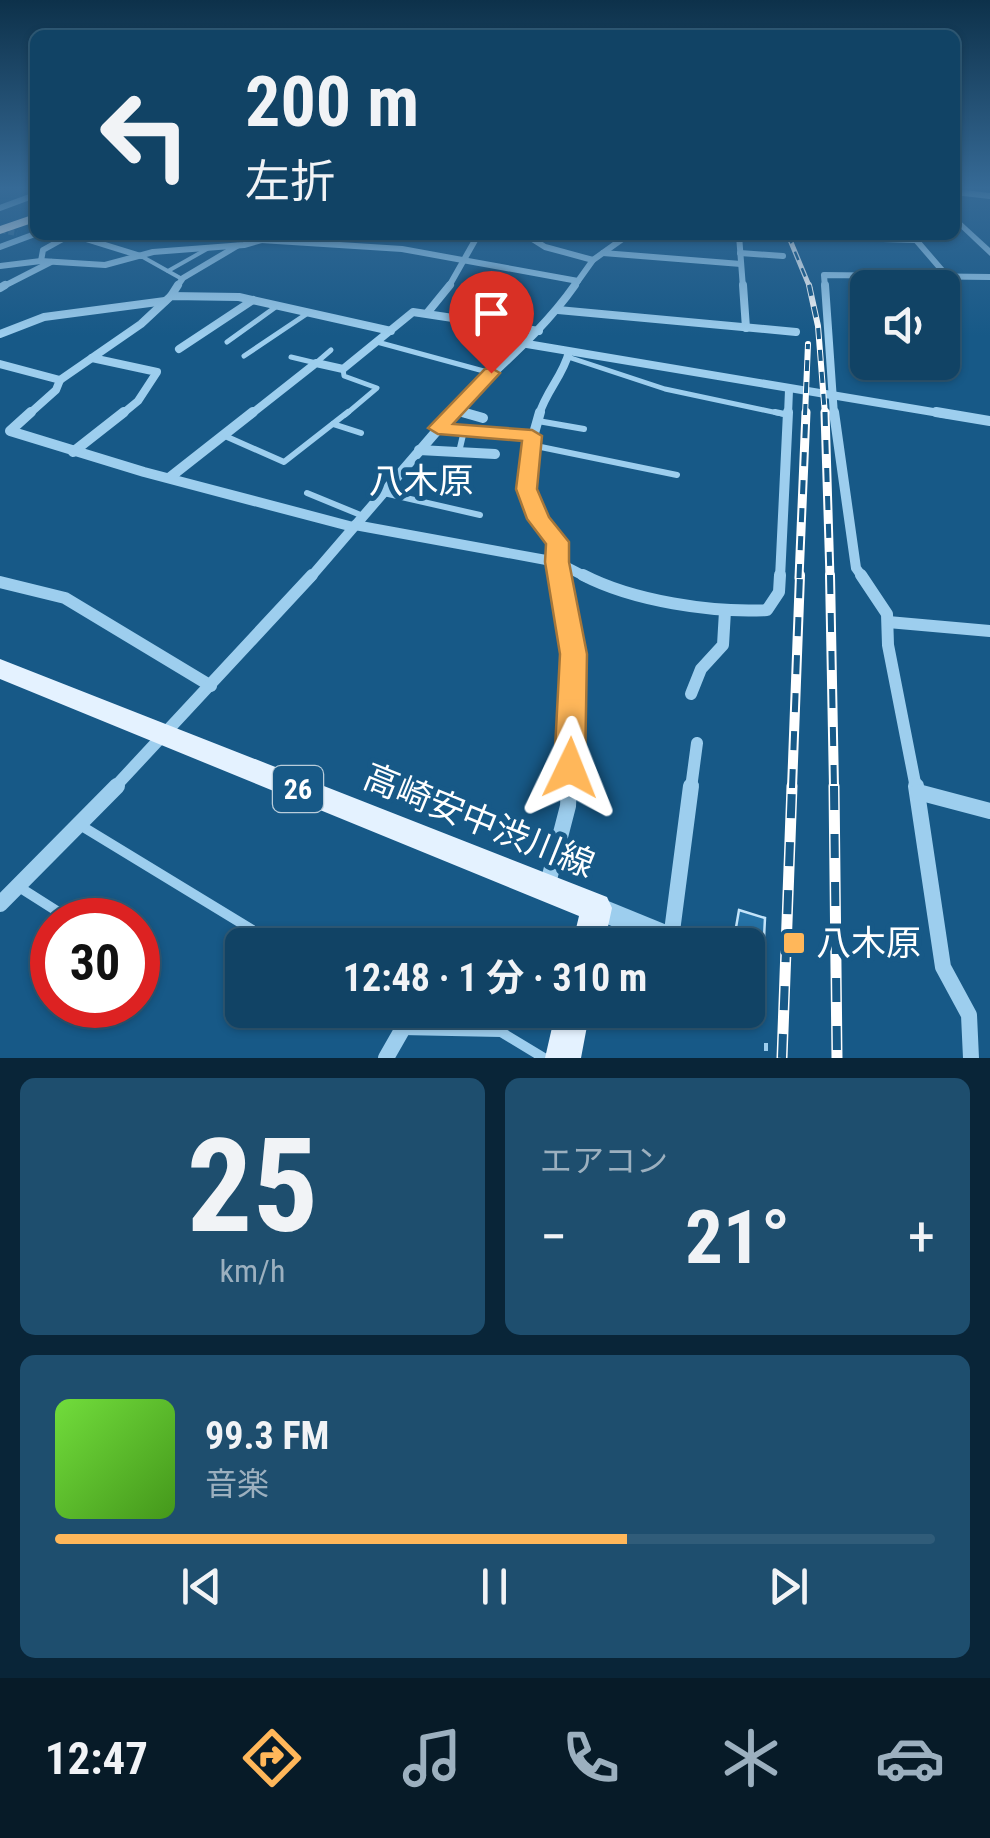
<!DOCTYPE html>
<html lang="ja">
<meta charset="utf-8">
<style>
body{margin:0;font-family:"Roboto Condensed","Noto Sans JP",sans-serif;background:#1e4e6e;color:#f1f3f6;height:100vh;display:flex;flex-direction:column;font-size:38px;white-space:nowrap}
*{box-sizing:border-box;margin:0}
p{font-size:32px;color:#9cb0bf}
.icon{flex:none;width:55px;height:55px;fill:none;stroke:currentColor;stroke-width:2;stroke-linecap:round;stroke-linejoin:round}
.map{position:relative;height:1058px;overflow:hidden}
.panel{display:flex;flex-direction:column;gap:20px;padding:20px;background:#092538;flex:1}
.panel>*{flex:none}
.top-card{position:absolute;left:30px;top:30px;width:930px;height:210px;border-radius:15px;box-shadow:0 2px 8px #0004,0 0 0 2px #305c79;background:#114365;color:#f1f3f6;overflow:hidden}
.buttons{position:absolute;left:850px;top:270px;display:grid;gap:20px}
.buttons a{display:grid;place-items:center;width:110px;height:110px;border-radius:15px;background:#114365;box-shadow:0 2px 8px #0004,0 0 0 2px #305c79;font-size:50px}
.speed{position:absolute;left:30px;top:898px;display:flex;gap:20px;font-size:50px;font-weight:700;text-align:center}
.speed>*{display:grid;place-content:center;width:130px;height:130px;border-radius:50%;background:#114365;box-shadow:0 2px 8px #0004,0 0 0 2px #305c79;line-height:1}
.speed .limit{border:15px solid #d22;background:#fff;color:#111}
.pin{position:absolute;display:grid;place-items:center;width:85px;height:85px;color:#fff;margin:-102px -42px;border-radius:50% 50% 50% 0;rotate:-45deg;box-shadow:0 0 10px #0007}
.pin .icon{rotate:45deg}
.me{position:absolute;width:110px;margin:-55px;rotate:2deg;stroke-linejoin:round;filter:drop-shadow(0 0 8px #0008)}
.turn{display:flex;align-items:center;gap:35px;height:210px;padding:0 50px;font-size:45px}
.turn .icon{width:130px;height:130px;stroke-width:2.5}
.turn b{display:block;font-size:70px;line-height:85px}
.big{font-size:75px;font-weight:700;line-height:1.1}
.panel .card{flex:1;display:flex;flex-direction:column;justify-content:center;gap:15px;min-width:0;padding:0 35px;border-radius:15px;background:#1e4e6e}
.panel .dial{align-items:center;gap:0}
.dial b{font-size:130px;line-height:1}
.song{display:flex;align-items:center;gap:30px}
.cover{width:120px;height:120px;border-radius:15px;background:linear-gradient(135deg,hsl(100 70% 55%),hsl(100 70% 35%))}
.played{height:10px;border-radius:5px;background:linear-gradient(90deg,#ffb75a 65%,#305c79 65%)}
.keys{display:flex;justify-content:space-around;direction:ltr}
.heat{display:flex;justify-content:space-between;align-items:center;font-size:55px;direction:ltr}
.panel .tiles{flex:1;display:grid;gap:20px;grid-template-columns:1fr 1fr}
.card:last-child{grid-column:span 2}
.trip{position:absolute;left:225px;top:928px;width:540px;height:100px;border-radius:15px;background:#114365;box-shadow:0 2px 8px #0004,0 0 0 2px #305c79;font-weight:700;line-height:100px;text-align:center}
.tabs{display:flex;height:160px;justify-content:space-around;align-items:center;background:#071b28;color:#9cb0bf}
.tabs .icon{width:70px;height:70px}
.tabs .active{color:#ffb75a}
.tabs b{font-size:45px;color:#f1f3f6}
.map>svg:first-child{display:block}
.building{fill:#2572a6;stroke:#c3e4fa;stroke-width:2.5}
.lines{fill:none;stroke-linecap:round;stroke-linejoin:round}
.minor-tunnel{stroke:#3a7299;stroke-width:6;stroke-dasharray:6 2.5;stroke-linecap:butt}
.path{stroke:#9dceee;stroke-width:4;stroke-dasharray:8 11;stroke-linecap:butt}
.service-far3{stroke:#9dceee;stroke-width:4}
.service-far2{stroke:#9dceee;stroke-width:5}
.service-far1{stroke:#9dceee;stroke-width:6}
.service{stroke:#9dceee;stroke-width:10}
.minor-far4{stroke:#9dceee;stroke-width:6}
.minor-far3{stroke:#9dceee;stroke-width:8}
.minor-far2{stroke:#9dceee;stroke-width:10}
.minor-far1{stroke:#9dceee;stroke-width:12}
.minor{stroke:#9dceee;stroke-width:16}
.tertiary{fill:#9dceee;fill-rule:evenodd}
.primary{fill:#e4f2ff;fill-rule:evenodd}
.motorway{fill:#fff;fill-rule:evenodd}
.rail-far4-casing{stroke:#fff;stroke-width:5}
.rail-far3-casing{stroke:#fff;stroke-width:6}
.rail-far2-casing{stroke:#fff;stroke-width:9}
.rail-far1-casing{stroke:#fff;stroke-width:10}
.rail-casing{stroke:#fff;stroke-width:11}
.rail-far4{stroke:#175987;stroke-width:2.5;stroke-dasharray:9;stroke-linecap:butt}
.rail-far3{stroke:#175987;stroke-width:4;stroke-dasharray:11;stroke-linecap:butt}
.rail-far2{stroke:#175987;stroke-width:5;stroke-dasharray:14;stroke-linecap:butt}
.rail-far1{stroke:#175987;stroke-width:6;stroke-dasharray:19;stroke-linecap:butt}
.rail{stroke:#175987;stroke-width:8;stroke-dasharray:24;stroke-linecap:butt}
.route{fill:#ffb75a;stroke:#a6773a;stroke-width:2.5}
.poi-dot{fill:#ffb75a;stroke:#175987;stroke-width:4}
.labels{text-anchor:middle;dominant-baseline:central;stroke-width:10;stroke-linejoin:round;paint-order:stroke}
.shield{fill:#175987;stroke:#b9cddb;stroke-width:2.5}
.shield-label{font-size:28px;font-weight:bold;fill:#fff}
.quarter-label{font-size:35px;fill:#fff;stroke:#175987}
.near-street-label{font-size:35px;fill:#fff;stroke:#175987}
.near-poi-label{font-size:35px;fill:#fff;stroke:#175987;text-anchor:start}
</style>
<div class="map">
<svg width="990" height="1058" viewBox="0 0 990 1058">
<rect width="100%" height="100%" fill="#175987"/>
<polygon class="building" points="739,910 765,918 761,998 748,993 748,945 733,945"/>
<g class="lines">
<polyline class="minor-tunnel" points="0,230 17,233"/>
<polyline class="path" points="766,1043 766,1058"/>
<g class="service-far3">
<polyline points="141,256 182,279"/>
<polyline points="168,271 207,249"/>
</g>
<g class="service-far2">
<polyline points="227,342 277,306"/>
<polyline points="377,342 491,373"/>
<polyline points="244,356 308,313"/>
<polyline points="291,357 316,363 331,350"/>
<polyline points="568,357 665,389 787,415"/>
<polyline points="343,369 344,376 377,388 345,415"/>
</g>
<g class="service-far1">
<polyline points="775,412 789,415"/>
<polyline points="538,421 584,429"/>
<polyline points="333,424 361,433"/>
<polyline points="439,428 532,436"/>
<polyline points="225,436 284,462 348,412"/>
<polyline points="531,445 677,475"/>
<polyline points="459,452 463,435"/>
<polyline points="307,493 363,516"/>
<polyline points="384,493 480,515"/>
</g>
<g class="service">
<polyline points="80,825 277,945"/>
<polyline points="19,887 71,920"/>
<polyline points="374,1010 402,1030 501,1032 544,1058"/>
</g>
<g class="minor-far4">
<polyline points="955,192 990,196"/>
<polyline points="0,208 35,195"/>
<polyline points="73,235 141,256"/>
<polyline points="526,235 545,247 593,260"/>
<polyline points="739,235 743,288"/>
<polyline points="883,239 916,240 947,276"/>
<polyline points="261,240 402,249 578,281"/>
<polyline points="0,247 35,234"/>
<polyline points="603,253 741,264"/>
<polyline points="740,253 783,256"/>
<polyline points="41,261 43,250 70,235"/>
<polyline points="0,266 41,261 105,265 153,252 244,245 265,239"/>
<polyline points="0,288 51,262"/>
<polyline points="176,288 183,278 237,246"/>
<polyline points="448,288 478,235"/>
<polyline points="573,288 593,260 628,235"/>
<polyline points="825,288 824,275 990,277"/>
</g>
<g class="minor-far3">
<polyline points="743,285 746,328"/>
<polyline points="825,285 834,415"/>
<polyline points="0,288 5,285"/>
<polyline points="171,296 178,285"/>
<polyline points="558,310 796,332"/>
<polyline points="428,312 450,285"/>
<polyline points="0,334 44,317 165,301"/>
<polyline points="527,344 951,415"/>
<polyline points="179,349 253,300"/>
<polyline points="92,358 157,372 138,401 121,415"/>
<polyline points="0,364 60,380 56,390 28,415"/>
<polyline points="60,380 141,324 171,296 239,297 391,331"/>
<polyline points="454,410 471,415"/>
<polyline points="250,415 316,363 343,369 413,312 539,331"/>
<path d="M450 415C493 371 540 335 575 285"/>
<path d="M539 415C546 391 563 376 569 352"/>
<polyline points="788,415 789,390"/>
</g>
<g class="minor-far2">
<polyline points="31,412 10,431 144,472 353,527"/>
<polyline points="462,412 483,418"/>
<polyline points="540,412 527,458 527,489 539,519 557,542 560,578"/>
<polyline points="834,412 856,568 863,578"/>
<polyline points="936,412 990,421"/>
<polyline points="419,450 495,454"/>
<polyline points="73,452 124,412"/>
<polyline points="169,478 253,412"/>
<polyline points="355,525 557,562 588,578"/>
<polyline points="310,578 453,412"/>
<polyline points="780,578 788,412"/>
</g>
<g class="minor-far1">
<polyline points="559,575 574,653 569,788"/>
<path d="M583 575C633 601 712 613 767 610L779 592 780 575"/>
<polyline points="861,575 887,614 888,645 916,788"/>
<polyline points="0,582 65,598 211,686"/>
<polyline points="888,622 990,631"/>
<polyline points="691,694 701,669 723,645 725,611"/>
<polyline points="114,788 312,575"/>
<polyline points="691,788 697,743"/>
</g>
<g class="minor">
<polyline points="916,786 943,967 969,1015 971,1058"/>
<polyline points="918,792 990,811"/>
<polyline points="547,887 568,806 569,786"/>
<polyline points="0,904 117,786"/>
<polyline points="671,939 691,786"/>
<polyline points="386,1058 402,1030"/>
</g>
<g class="tertiary">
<polygon points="955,216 990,248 990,256 955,223"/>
<polygon points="596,896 694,936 697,945 656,945 588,916 584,908 588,900"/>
</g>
<g class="primary">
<polygon points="0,659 607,897 612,908 604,945 572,945 579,916 0,679"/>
<polygon points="556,1010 590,1010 581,1058 545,1058"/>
</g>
<polygon class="motorway" points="35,214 35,222 0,234 0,226"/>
<g class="rail-far4-casing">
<polyline id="rail-far4" points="788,235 810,288"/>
</g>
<g class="rail-far3-casing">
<g id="rail-far3">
<polyline points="809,285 818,326 825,415"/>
<polyline points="805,415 808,344"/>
</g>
</g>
<g class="rail-far2-casing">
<g id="rail-far2">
<polyline points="825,412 830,578"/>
<polyline points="799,578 806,412"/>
</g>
</g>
<g class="rail-far1-casing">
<g id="rail-far1">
<polyline points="830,575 834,788"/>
<polyline points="792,788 800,575"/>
</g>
</g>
<g class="rail-casing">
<g id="rail">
<polyline points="834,786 837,1058"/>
<polyline points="782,1058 792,786"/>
</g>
</g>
<use href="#rail-far4" class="rail-far4"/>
<use href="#rail-far3" class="rail-far3"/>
<use href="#rail-far2" class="rail-far2"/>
<use href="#rail-far1" class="rail-far1"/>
<use href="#rail" class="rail"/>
</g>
<linearGradient id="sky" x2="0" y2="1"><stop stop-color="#0d314a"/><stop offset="0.56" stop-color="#366a96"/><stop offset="1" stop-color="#366a96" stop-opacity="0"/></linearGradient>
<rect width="990" height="336" fill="url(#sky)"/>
<polygon class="route" points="491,368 500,373 453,424 532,430 542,436 537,489 549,517 569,542 569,562 587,654 585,768 581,777 570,781 559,777 554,768 560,654 545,562 546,544 527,519 516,489 522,441 438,434 428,428 485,369"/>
<rect class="poi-dot" x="782" y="931" width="24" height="24" rx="5"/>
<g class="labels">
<rect class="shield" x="273" y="766" width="50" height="46" rx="8"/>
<g class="shield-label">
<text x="298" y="789">26</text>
</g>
<g class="quarter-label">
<text x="421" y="481">八木原</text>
</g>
<g class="near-street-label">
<text transform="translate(479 821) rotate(22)">高崎安中渋川線</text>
</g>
<g class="near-poi-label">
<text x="816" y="943">八木原</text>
</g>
</g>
</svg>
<div class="buttons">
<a><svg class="icon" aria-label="sound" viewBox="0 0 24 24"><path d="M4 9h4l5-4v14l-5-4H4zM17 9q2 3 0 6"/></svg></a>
</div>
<div class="speed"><div class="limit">30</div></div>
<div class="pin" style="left:491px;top:373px;background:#d93025"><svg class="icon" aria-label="arrive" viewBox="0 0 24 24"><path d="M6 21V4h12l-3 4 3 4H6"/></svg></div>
<svg class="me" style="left:570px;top:768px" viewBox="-20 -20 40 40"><path d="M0-17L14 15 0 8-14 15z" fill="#ffb75a" stroke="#fff" stroke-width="4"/></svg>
<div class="trip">12:48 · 1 分 · 310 m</div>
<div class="top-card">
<div class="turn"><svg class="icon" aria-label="left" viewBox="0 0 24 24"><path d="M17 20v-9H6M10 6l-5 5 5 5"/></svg><div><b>200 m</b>左折</div></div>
</div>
</div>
<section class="panel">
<div class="tiles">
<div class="card dial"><b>25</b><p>km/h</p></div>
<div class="card"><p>エアコン</p>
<div class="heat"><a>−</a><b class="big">21°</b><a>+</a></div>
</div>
<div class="card">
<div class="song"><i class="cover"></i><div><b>99.3 FM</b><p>音楽</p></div></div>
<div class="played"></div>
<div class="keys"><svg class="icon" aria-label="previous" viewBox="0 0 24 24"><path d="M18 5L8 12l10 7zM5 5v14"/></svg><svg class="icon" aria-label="pause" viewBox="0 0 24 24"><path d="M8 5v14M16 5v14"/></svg><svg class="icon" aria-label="next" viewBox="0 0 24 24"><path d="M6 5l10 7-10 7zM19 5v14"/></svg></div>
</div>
</div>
</section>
<nav class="tabs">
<b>12:47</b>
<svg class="icon active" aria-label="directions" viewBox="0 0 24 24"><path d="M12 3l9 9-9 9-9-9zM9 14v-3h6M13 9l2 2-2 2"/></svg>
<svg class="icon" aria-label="music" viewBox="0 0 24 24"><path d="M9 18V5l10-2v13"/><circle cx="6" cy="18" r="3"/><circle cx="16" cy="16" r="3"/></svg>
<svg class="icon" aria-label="phone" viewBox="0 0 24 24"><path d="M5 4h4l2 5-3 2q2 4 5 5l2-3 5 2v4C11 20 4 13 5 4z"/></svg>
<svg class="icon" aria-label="climate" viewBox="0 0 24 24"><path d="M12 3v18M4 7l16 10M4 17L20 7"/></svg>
<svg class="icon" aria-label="car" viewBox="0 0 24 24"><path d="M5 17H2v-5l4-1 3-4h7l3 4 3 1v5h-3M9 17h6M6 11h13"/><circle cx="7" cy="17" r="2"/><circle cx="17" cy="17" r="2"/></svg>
</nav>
